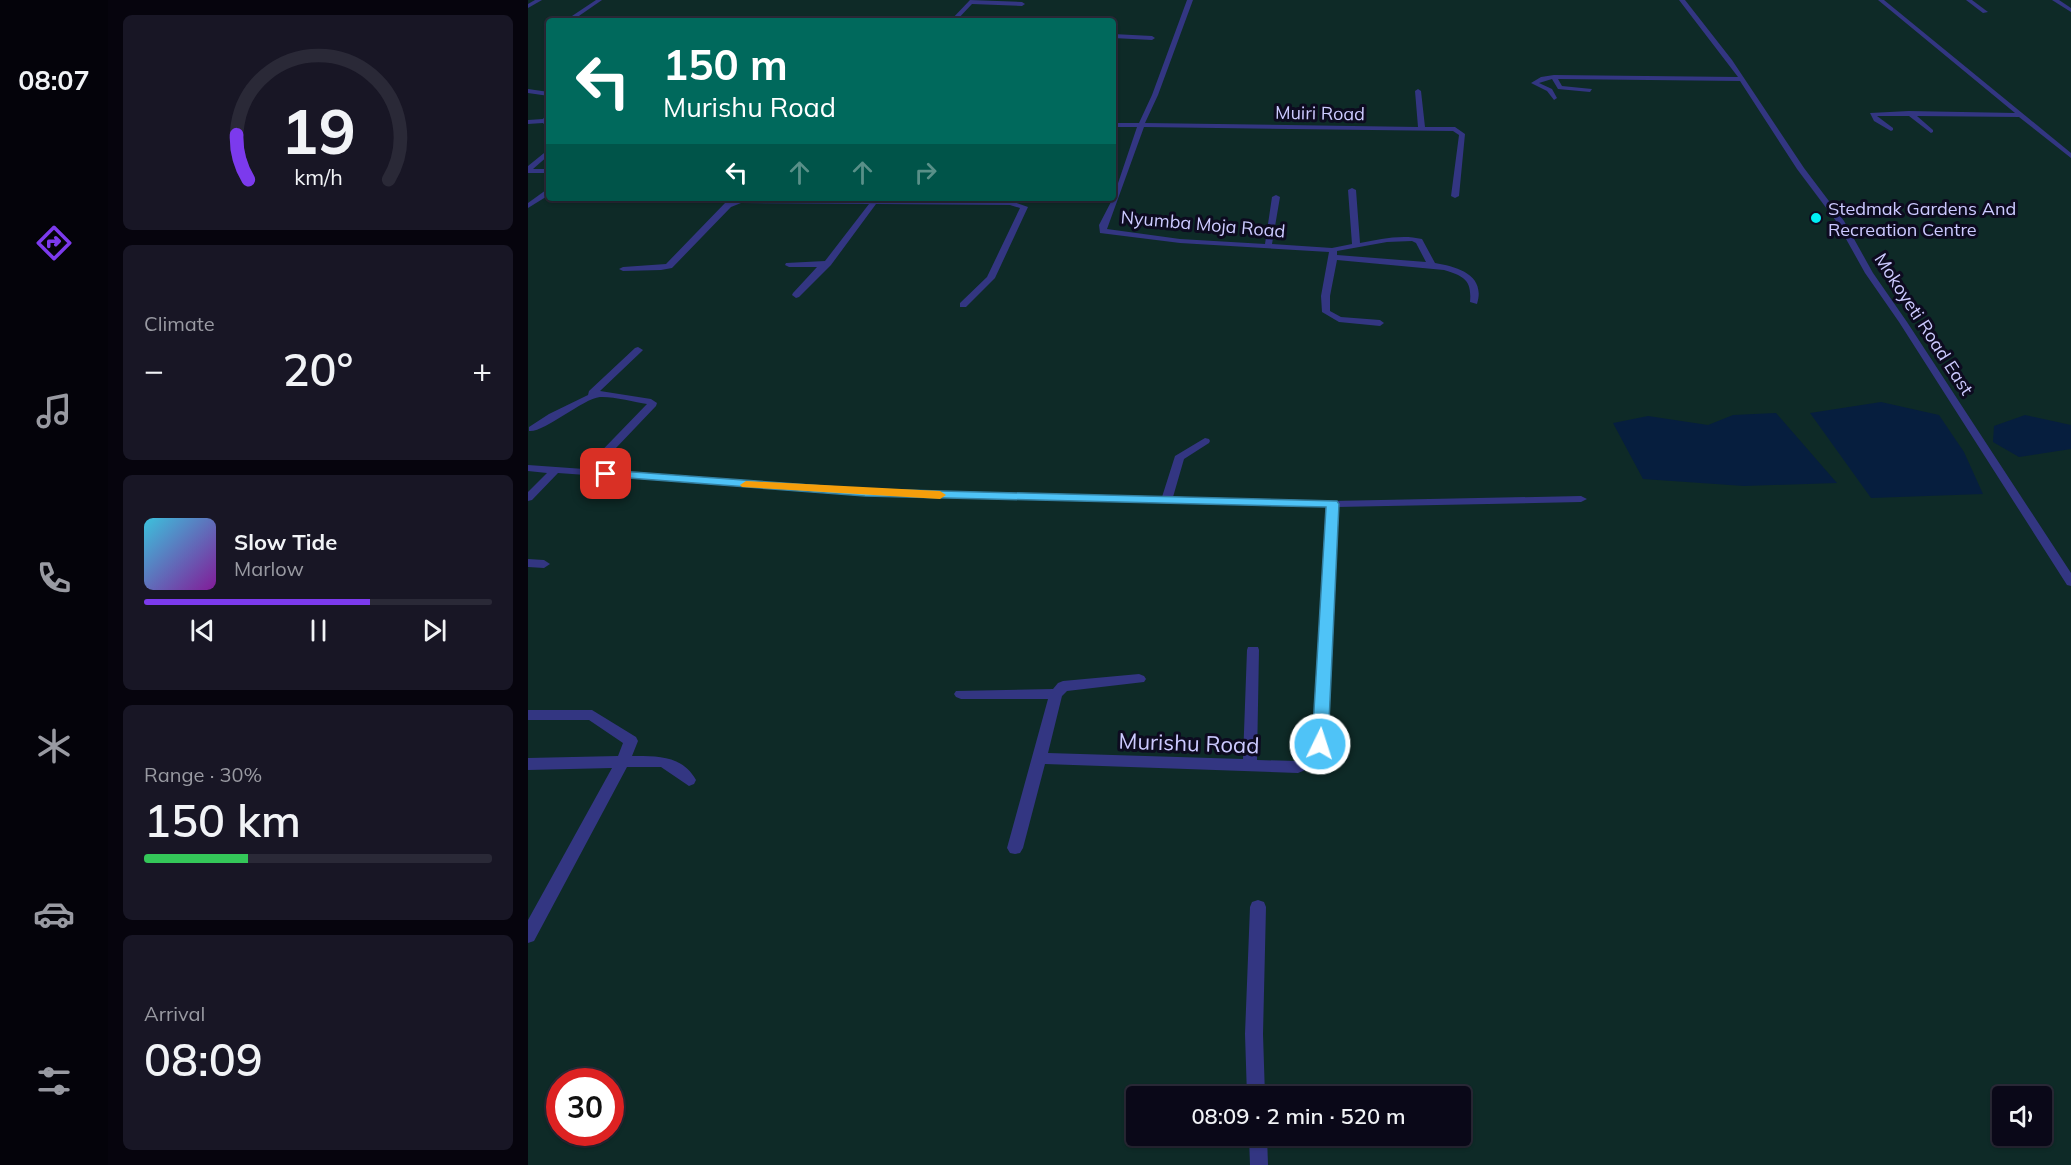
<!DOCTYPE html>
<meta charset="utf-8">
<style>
body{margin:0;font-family:Mulish,sans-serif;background:#181625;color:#f1f3f6;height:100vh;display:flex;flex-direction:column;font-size:22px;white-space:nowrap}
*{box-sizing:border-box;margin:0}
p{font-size:20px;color:#999aa2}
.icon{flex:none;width:33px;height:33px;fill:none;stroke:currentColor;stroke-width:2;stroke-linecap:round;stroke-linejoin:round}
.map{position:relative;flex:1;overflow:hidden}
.sheet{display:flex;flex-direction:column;gap:15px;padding:15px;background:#06040d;width:420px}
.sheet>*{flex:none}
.banner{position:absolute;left:18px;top:18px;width:570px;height:183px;border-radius:6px;box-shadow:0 2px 4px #0004,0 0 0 2px #2a2937;background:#00695c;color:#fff;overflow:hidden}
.controls{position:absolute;left:1464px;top:1086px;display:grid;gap:12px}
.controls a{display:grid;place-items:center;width:60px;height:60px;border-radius:6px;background:#0a0818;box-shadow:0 2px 4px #0004,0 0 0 2px #2a2937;font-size:30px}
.speed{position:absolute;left:18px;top:1068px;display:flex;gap:12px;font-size:30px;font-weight:700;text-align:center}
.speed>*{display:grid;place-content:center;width:78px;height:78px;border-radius:50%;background:#0a0818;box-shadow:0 2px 4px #0004,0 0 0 2px #2a2937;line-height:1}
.speed .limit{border:9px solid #d22;background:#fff;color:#111}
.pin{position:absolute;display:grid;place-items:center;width:51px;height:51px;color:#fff;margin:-26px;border-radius:12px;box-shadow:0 3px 9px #0006}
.me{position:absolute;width:66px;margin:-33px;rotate:4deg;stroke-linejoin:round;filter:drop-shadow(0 0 4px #0008)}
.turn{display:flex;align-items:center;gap:21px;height:126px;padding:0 18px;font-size:27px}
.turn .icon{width:78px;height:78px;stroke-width:2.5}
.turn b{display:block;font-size:42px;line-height:51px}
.lanes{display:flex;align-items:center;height:57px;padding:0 18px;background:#0003;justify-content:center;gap:30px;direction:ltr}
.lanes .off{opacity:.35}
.big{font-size:45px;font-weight:600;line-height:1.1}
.sheet .widget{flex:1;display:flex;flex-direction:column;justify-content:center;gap:9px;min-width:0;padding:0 21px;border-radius:9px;background:#181625}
.sheet .dial{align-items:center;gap:0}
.dial svg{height:156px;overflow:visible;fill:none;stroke:#2a2937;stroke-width:7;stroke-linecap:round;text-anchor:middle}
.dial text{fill:#f1f3f6;stroke:none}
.song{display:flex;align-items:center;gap:18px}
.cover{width:72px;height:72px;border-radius:9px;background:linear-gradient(135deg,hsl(190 70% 55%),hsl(290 70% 35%))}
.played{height:6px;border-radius:3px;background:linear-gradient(90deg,#7c3aed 65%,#2a2937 65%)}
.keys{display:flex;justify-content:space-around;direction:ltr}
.heat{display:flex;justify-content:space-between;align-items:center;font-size:33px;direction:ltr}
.charge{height:9px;border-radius:4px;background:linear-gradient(90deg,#34c759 30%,#2a2937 0)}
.trip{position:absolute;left:598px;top:1086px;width:345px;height:60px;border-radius:6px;background:#0a0818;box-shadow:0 2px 4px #0004,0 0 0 2px #2a2937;font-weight:600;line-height:60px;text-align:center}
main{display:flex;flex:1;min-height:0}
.tab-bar{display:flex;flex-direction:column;width:108px;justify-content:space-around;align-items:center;background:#04030a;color:#999aa2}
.tab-bar .icon{width:42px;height:42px}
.tab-bar .active{color:#7c3aed}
.tab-bar b{font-size:27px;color:#f1f3f6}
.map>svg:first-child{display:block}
.green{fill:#0e2a27;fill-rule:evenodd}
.water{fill:#061e3e}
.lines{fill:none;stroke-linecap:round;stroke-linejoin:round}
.street{fill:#333682;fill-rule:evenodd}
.route{fill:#4fc3f7;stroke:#337fa1;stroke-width:1.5}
.slow{fill:#f59e0b}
.poi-dot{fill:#00eff5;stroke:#0d0b20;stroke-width:2}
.labels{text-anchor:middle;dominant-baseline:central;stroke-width:6;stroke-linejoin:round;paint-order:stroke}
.far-street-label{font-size:18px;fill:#cccaff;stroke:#0d0b20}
.far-poi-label{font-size:18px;fill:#cccaff;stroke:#0d0b20;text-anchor:start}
.street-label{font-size:22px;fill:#cccaff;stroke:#0d0b20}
</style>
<main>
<nav class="tab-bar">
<b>08:07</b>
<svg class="icon active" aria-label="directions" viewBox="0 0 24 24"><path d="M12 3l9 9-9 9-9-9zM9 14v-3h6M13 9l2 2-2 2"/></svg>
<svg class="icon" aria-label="music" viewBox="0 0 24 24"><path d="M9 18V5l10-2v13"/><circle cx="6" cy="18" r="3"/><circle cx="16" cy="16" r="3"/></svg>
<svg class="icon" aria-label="phone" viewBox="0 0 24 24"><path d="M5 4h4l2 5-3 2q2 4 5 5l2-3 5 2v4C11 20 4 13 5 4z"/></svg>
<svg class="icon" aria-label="climate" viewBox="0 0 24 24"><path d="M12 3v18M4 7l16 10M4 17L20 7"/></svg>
<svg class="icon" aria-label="car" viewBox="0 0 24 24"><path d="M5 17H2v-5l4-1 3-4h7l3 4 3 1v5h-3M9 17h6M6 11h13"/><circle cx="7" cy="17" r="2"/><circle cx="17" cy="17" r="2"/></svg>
<svg class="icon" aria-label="filters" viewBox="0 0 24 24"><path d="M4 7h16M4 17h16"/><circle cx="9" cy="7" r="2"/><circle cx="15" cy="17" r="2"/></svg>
</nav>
<section class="sheet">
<div class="widget dial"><svg viewBox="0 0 100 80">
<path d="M14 69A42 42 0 1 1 86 69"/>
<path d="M14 69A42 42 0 0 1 8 46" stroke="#7c3aed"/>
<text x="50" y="56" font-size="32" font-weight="700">19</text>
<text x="50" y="72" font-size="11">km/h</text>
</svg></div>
<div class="widget"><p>Climate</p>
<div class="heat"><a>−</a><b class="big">20°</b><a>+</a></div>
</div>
<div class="widget">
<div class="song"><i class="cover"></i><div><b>Slow Tide</b><p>Marlow</p></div></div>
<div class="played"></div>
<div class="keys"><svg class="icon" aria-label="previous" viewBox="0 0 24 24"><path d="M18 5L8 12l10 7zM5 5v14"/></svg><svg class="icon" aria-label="pause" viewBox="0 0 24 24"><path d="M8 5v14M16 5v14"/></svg><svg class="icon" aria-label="next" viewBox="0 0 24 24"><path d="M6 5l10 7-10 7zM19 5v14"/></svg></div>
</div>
<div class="widget"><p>Range · 30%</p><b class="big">150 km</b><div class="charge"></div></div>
<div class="widget"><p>Arrival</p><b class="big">08:09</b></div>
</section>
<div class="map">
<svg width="1543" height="1165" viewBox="0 0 1543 1165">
<rect width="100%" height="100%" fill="#0d0b20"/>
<path class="green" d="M0 0H1543V1165H0ZM21 21H585V198H21ZM32 1082H82V1132H32ZM609 1096H933V1136H609ZM1474 1096H1514V1136H1474Z"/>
<g class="water">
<polygon points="1353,402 1411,415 1436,452 1455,494 1343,498 1282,413"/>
<polygon points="1248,413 1309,483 1216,486 1115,479 1085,423 1120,416 1180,425 1205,415"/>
<polygon points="1497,415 1543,425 1543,449 1491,457 1465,442 1466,426"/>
</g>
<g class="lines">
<g class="street">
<polygon points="7,0 14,0 0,8 0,4"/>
<polygon points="68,0 74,0 48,18 44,18 44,16"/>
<polygon points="442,0 494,2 497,4 494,6 444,4 428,21 422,21"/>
<path d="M659 0H665L630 95 617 123 890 127 887 91 890 89 893 91 897 127H927L937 134 931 196 927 198 923 196 931 135 925 131 616 127 579 229 652 239 737 244 744 197 748 195 752 197 744 244 804 248 824 244 820 190 824 188 828 190 832 243C852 239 874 234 894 239L907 263C930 267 958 275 949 304L942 302C944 280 936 276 916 270L809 260 802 296V311L813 317 852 320 856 323 852 326 811 322 794 312 793 296 801 252 652 243 572 233 571 225 585 198 609 127H585V123H611L624 95ZM884 241 888 243 898 262 809 255V251L859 242Z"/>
<polygon points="1151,0 1157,0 1204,60 1276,168 1316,221 1345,273 1379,322 1543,573 1543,586 1539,585 1371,322 1337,273 1308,221 1269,169 1212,81 1030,79 1034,86 1064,89 1062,92 1030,89 1024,79 1011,83 1024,89 1029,98 1026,100 1019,91 1003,83 1013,77 1026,75 1210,77"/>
<polygon points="1350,0 1356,0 1543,153 1543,158 1491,117 1389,116 1405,130 1405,132 1403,133 1381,116 1349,116 1365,128 1365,130 1363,131 1346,121 1342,113 1381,111 1487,113"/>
<polygon points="1438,0 1444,0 1460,12 1455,13"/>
<polygon points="1524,0 1531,0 1543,8 1543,12"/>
<polygon points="585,34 624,36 627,38 624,40 585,38"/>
<polygon points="0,89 21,92 21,96 0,93"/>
<polygon points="21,111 21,130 15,123 0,124 0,120 15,119"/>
<polygon points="21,149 21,155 5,169 21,169 21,173 0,173 0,166"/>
<polygon points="18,190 21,190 21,195 0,208 0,203"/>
<polygon points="368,198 376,198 375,200 483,201 500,207 467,278 438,307 432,307 432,303 459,277 492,208 482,205 348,204 303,265 271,297 268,298 264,295 265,293 289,267 261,267 257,265 258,263 297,261 341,204 213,203 203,207 144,268 133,270 95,271 91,269 95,267 138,264 197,203 209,199 367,200"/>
<path d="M110 347 115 350 113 352 72 391 123 399 129 403 128 406 67 470 337 489 634 497 647 456 677 438 681 439 682 441 681 443 656 459 645 497 804 501 1053 496 1059 499 1053 502 809 507 799 737C796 755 788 767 770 773L517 764 495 848 492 853 487 854 482 853 479 848 520 699H433L428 697 426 694 428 691 525 689 530 683 535 681 611 674 616 676 618 679 616 682 539 691 534 696 520 753 715 759 719 650 720 647H730L731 650 729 760 769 761C780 756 783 748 785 737L798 507 337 495 30 473 4 500 0 501V492L19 473 0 471V465L56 469 119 404C107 402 83 396 72 397 54 399 16 433 1 431V427L21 414 60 395 61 391 107 348Z"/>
<polygon points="0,559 16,560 22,564 16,568 0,567"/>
<path d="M0 710H64L108 737 110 741 104 756C129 756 154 755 168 780L166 784 161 786 133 767H99L6 941 0 943V920L84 768 0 770V758L90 756 95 743 61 720H0Z"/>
<polygon points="730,900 736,902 738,907 735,1034 737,1096 719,1096 717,1034 722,907 724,902"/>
<polygon points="721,1136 739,1136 740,1165 722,1165"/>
</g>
</g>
<polygon class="route" points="78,470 337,489 809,501 811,504 800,744 797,748 786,748 784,744 798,507 337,496 74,476 72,474"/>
<polygon class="slow" points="218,481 412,491 418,495 412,499 214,487 212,485"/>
<circle class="poi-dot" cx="1288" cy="218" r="6"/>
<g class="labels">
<g class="far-street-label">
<text transform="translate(792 113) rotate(1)">Muiri Road</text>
<text transform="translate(675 224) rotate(5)">Nyumba Moja Road</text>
<text transform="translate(1396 324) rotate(57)">Mokoyeti Road East</text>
</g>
<g class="far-poi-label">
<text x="1300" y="208">Stedmak Gardens And<tspan x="1300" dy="21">Recreation Centre</tspan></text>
</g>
<g class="street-label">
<text transform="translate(661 743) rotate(2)">Murishu Road</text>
</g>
</g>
</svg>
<div class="controls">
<a><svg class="icon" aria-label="sound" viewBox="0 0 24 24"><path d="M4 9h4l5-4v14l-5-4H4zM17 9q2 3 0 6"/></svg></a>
</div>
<div class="speed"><div class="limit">30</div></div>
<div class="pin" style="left:78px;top:474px;background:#d93025"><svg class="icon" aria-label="arrive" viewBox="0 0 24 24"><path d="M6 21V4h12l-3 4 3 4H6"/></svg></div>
<svg class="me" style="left:792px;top:744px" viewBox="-20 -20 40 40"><circle r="17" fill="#4fc3f7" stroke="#fff" stroke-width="3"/><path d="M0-11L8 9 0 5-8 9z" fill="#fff"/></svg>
<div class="trip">08:09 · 2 min · 520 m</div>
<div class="banner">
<div class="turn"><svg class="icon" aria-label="left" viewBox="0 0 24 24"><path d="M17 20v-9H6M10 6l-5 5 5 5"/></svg><div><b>150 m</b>Murishu Road</div></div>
<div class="lanes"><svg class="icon" aria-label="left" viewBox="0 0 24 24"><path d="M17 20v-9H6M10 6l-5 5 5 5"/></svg><svg class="icon off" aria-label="ahead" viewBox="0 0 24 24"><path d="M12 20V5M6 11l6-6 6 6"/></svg><svg class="icon off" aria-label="ahead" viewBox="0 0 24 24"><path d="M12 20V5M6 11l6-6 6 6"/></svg><svg class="icon off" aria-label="right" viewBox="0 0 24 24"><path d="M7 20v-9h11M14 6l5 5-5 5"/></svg></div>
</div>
</div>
</main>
